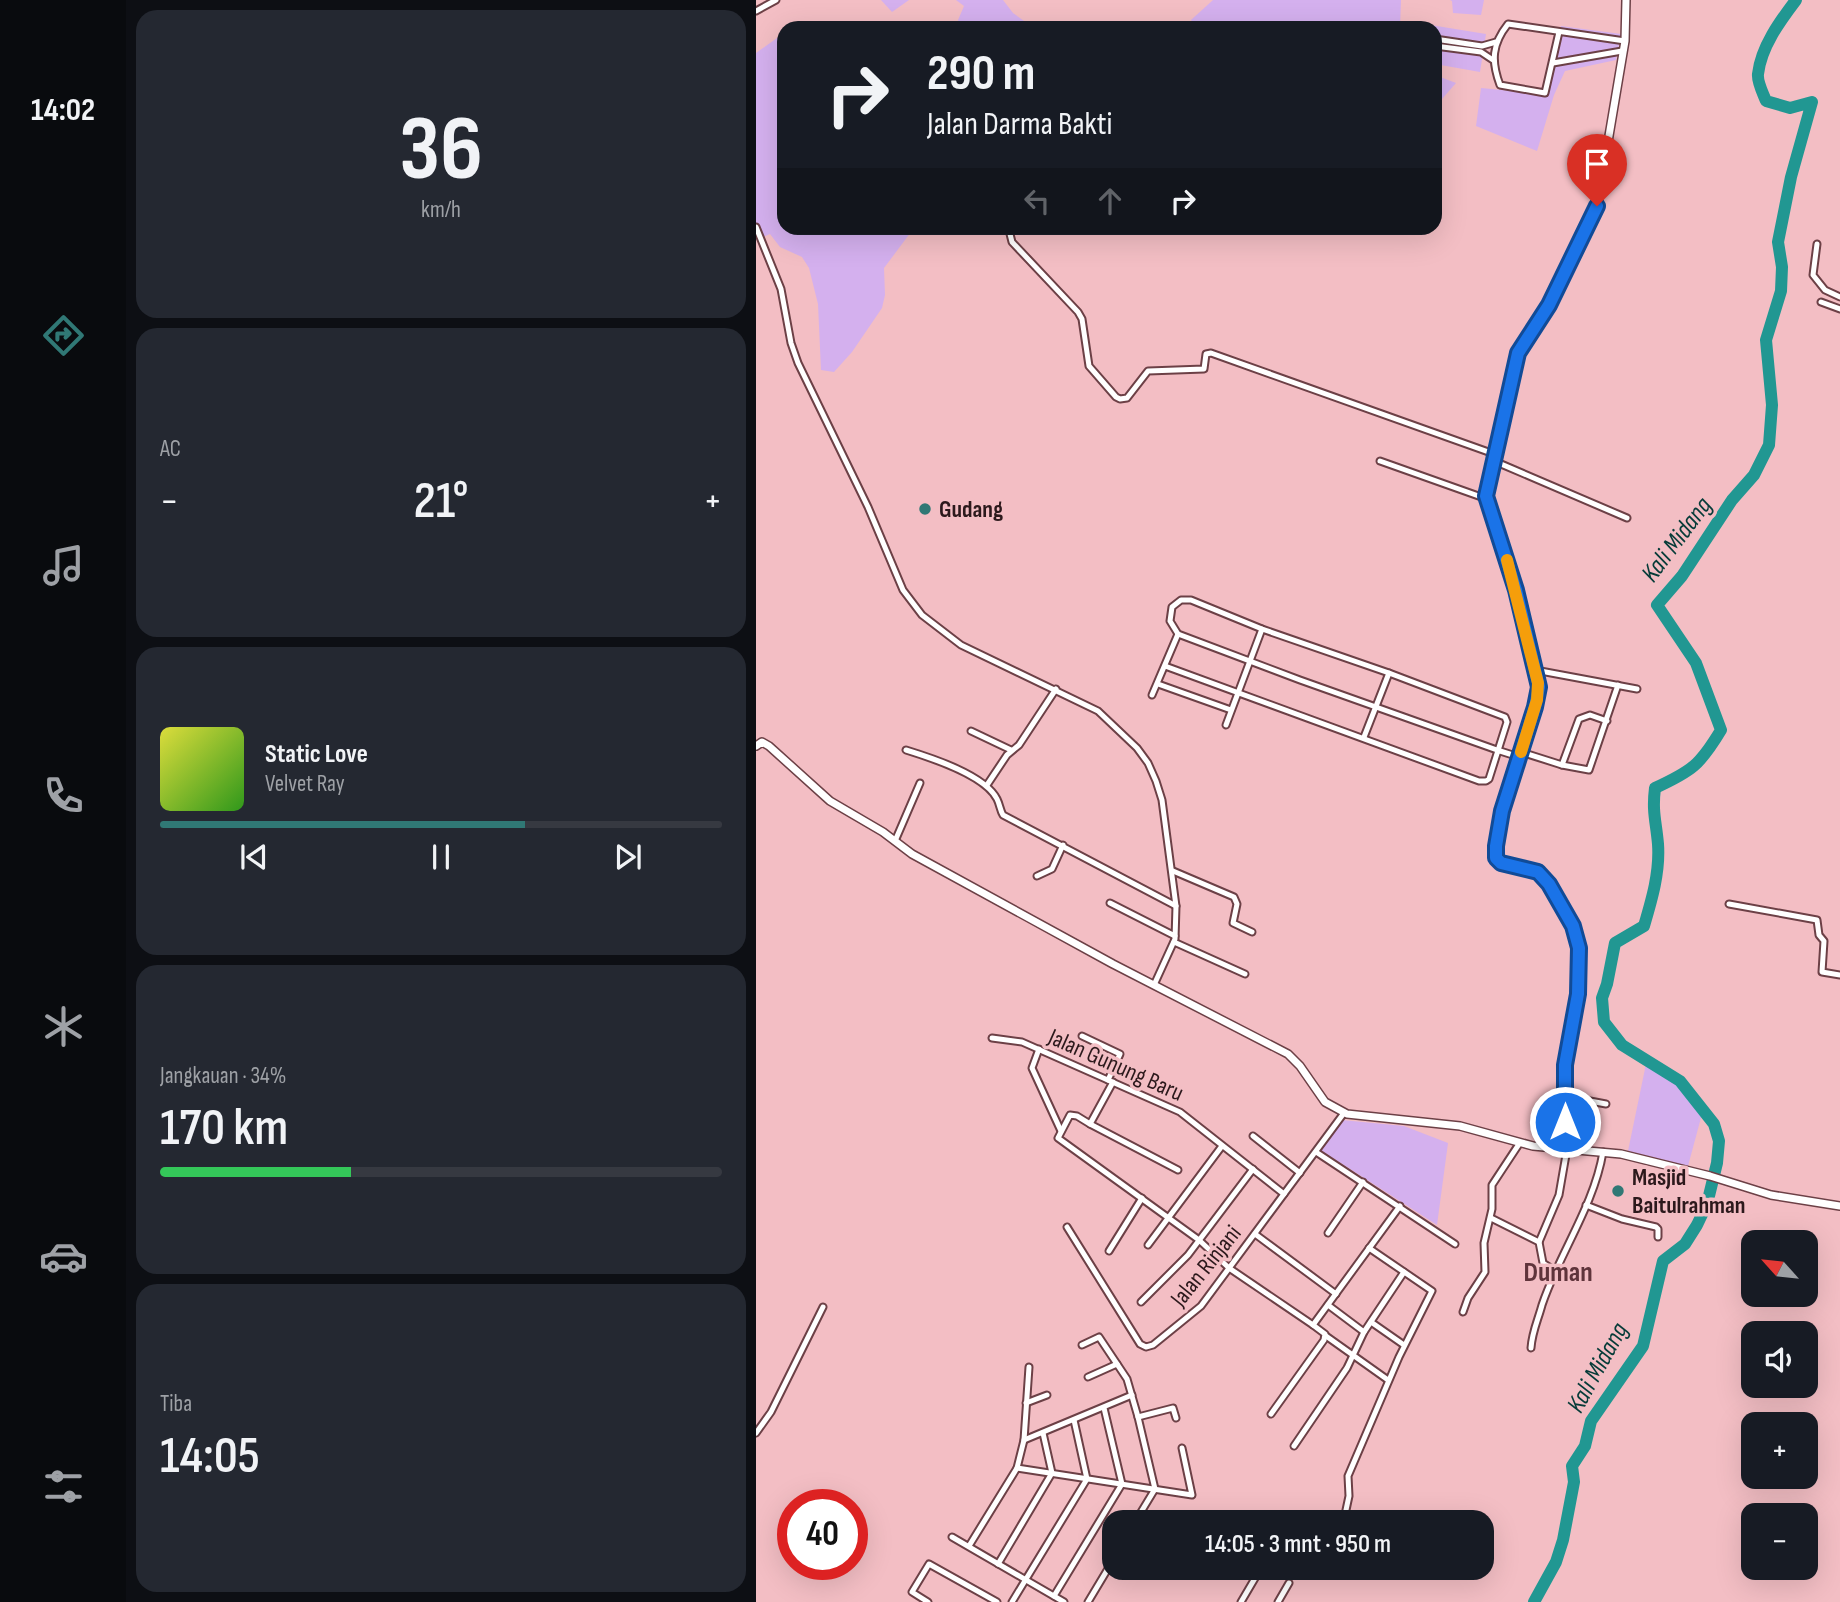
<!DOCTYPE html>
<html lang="id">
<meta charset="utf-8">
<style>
body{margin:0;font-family:"Sofia Sans Condensed",sans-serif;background:#242831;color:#f1f3f6;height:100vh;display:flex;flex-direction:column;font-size:26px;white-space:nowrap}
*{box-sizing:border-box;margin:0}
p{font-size:23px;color:#9ea1a6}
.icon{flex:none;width:38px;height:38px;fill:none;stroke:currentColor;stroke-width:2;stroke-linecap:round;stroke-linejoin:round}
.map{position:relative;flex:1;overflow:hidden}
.sheet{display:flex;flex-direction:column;gap:10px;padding:10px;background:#0d0f14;width:630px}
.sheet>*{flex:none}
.top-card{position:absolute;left:21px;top:21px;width:665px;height:214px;border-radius:21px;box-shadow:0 7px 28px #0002;background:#171b24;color:#f1f3f6;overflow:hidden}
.needle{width:46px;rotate:297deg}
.tools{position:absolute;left:985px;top:1230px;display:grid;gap:14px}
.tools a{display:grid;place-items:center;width:77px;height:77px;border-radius:14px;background:#171b24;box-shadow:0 7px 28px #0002;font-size:35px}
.speed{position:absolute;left:21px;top:1489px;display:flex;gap:14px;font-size:35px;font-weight:700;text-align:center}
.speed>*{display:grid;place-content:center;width:91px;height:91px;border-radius:50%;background:#171b24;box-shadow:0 7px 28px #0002;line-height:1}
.speed .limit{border:10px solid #d22;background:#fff;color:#111}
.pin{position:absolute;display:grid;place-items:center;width:60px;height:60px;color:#fff;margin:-72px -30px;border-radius:50% 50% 50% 0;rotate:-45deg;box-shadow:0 0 7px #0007}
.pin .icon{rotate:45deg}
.me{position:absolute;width:77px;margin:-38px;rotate:0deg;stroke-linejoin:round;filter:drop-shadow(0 0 5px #0008)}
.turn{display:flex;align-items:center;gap:24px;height:147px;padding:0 35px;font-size:32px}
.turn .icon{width:91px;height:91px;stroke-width:2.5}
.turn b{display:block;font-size:49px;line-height:60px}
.lanes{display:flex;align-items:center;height:66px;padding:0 35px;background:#0003;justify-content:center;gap:35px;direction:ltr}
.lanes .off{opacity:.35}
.big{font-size:52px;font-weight:600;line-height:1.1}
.sheet .tile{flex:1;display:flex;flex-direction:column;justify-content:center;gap:10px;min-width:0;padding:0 24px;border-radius:21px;background:#242831}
.sheet .dial{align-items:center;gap:0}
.dial b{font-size:91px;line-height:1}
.song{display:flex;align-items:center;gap:21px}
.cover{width:84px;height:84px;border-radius:10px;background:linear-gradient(135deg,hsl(60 70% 55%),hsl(110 70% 35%))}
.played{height:7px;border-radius:4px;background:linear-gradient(90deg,#307875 65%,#363941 65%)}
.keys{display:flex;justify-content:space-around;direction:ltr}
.heat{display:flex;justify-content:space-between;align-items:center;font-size:38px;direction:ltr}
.charge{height:10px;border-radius:5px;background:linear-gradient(90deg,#34c759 34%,#363941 0)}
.trip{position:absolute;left:346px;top:1510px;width:392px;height:70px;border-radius:21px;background:#171b24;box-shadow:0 7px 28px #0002;font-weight:600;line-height:70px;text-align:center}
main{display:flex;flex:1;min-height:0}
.dock{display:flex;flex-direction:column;width:126px;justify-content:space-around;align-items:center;background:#090b0e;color:#9ea1a6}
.dock .icon{width:49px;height:49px}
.dock .active{color:#307875}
.dock b{font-size:32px;color:#f1f3f6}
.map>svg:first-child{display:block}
.green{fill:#d4b0ee}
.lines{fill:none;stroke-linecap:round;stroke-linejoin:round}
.river{stroke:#219792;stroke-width:12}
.minor-casing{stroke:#6c4046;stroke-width:9}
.tertiary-casing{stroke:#6c4046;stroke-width:10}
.minor{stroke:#fff;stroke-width:5}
.tertiary{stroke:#fff;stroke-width:7}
.route-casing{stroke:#114b97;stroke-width:18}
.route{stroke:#1a73e8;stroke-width:12}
.slow{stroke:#f59e0b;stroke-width:12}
.poi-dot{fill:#307875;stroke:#f3bec4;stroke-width:2.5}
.labels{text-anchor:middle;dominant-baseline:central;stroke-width:7;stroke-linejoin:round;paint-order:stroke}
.poi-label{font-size:24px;font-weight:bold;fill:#2c191c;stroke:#f3bec4;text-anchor:start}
.street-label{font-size:24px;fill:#2c191c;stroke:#f3bec4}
.water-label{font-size:26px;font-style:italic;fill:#063b38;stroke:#f3bec4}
.quarter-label{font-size:28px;font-weight:bold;fill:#5f343b;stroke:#f3bec4}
</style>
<main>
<nav class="dock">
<b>14:02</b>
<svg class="icon active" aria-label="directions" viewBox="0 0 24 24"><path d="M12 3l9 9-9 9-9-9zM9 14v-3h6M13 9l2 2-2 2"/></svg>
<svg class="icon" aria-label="music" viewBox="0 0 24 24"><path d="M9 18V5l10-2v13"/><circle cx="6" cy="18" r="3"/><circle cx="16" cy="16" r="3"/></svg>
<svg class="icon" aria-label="phone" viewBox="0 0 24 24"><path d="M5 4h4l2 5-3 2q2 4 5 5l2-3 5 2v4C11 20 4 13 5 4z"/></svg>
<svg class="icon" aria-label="climate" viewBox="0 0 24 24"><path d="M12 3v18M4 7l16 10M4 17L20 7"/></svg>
<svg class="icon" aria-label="car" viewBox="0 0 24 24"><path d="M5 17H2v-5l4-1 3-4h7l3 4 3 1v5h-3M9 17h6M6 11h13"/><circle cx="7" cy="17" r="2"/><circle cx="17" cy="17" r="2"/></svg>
<svg class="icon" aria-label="filters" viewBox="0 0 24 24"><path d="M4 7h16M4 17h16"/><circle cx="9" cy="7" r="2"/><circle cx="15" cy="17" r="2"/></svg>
</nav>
<section class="sheet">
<div class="tile dial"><b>36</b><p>km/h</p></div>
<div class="tile"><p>AC</p>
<div class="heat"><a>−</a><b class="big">21°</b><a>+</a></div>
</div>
<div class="tile">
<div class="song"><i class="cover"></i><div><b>Static Love</b><p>Velvet Ray</p></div></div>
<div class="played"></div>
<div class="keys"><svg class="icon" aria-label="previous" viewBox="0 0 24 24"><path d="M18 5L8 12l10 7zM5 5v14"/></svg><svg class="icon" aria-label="pause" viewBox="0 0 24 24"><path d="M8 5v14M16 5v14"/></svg><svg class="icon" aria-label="next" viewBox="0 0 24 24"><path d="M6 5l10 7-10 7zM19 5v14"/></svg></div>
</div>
<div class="tile"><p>Jangkauan · 34%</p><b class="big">170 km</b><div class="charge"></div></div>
<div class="tile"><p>Tiba</p><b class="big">14:05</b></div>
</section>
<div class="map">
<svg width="1084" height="1602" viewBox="0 0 1084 1602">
<rect width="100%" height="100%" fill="#f3bec4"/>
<g class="green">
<polygon points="125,0 153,0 136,12"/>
<polygon points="200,0 247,0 257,13 278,28 206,28 202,20 208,6"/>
<polygon points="457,0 645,0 644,28 441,28 435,20"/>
<polygon points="694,0 728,0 725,15 697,13 696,1"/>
<polygon points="650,21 730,34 724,72 679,64 679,28 649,28"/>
<polygon points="805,26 865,34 860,60 809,71 798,95 781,151 720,126 725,88 790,94"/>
<polygon points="28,33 28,228 158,228 128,268 129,295 126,308 96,352 78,372 65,370 62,304 53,268 46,257 24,247 14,234 0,240 0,53"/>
<polygon points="679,75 700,83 679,107"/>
<polygon points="890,1064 923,1084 946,1114 932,1166 872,1151"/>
<polygon points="586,1120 648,1126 692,1143 681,1225 563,1149"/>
</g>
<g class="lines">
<path class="river" d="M778 1602 800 1562 807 1540 818 1482 816 1466 829 1446 835 1421 887 1346 907 1261 929 1244 941 1225 951 1204 961 1163 963 1141 958 1124 924 1081 866 1045 848 1022 846 998 851 984 859 943 888 926C896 899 904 872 902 844 900 821 896 812 899 788 936 771 944 765 965 730L940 663 901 605 926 576 976 500 998 475 1013 445 1016 405 1010 340 1025 291 1026 267 1022 242 1035 177 1056 102 1034 108 1010 101C1007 93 1001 82 1002 74 1005 47 1024 21 1040 0"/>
<g class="minor-casing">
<g id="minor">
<polyline points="0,11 20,0"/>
<polyline points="586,28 598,28"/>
<path d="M803 32 789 93 744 85C735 61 736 44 752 24L869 41"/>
<polyline points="679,39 726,46 740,42"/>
<polyline points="679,46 725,52 737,60"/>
<polyline points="797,63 866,51"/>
<polyline points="0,227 25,289 35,343 42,363 112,507 147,590 166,615 205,645 342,711 381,748 392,763 400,781 406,800 420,906 419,939 398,985"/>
<polyline points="258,228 254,234 256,242 322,312 326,319 333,366 360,397 364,399 371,398 392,371 448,369 450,354 455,353 741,455"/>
<polyline points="1061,244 1057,275 1069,290 1084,297"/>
<polyline points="1065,302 1084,309"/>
<polyline points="624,461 731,499"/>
<polyline points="738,461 871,518"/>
<polyline points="409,666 723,781 730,781 733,779 751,722 749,717 633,673 506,629 435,600 425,600 416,607 414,621 422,634 544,680 741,750 763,757"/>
<polyline points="779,670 881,689"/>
<polyline points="402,684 475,710"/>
<polyline points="396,695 422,634"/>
<polyline points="470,725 506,629"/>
<polyline points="215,731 255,750"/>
<polyline points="608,737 633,673"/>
<path d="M150 750C176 758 229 775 241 799 244 805 244 810 247 815L420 906"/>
<polyline points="765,752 806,765 833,770 862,685"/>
<polyline points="806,765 823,719 834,715 851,721"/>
<polyline points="231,785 251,755 263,745 300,689"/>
<polyline points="139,841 164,783"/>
<polyline points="417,871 478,897 481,904 477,923 496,932"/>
<polyline points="281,876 296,869 307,845"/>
<polyline points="354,903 419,936"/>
<polyline points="973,904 1061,920 1063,935 1068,941 1066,972 1084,975"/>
<polyline points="418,942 489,974"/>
<polyline points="326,1036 364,1054 352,1080"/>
<polyline points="236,1038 266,1042 424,1112 528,1194"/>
<polyline points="283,1049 276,1068 305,1131"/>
<polyline points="357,1082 334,1124 422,1170"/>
<polyline points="809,1103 834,1101 850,1104"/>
<polyline points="334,1124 321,1116 314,1115 302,1138 443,1240 473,1268 557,1325"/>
<polyline points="497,1136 544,1173"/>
<polyline points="560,1152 699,1244"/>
<polyline points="830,1205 866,1219 900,1227 902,1229 902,1237"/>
<polyline points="735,1218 783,1242 787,1263 799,1271"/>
<polyline points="311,1227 384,1344 390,1347 397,1345 445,1306 588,1113"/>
<polyline points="572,1233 607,1182"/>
<polyline points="499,1234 580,1294"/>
<polyline points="783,1242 803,1195 811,1149"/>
<polyline points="392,1245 466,1146"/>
<polyline points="353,1251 386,1198"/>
<polyline points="385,1302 432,1255 497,1169"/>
<polyline points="572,1305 608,1332"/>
<polyline points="707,1312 712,1298 729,1272 728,1243 736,1209 736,1185 763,1144"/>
<polyline points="615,1322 648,1345"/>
<polyline points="570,1336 632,1380"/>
<polyline points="326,1345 343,1337 371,1379 382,1417"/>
<path d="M775 1348C776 1332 782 1320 786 1305 803 1254 838 1206 847 1152"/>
<polyline points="332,1377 361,1364"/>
<polyline points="270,1403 291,1395"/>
<polyline points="515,1414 568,1340 569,1334 557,1325 644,1206"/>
<polyline points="0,1433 15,1412 67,1307"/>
<polyline points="268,1440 376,1395"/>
<polyline points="538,1446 591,1368 608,1332 648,1272"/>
<polyline points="261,1468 436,1495 426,1448"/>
<polyline points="590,1510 593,1496 592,1476 643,1357 676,1291 613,1248"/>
<polyline points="379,1522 399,1489 382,1417 417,1408 420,1418"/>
<polyline points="196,1537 308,1602"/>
<polyline points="213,1546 261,1468 268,1440 273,1367"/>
<polyline points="242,1564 296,1473 287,1433"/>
<polyline points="298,1596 366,1484 348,1408"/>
<polyline points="172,1602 156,1592 173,1564 241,1602"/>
<polyline points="256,1602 331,1479 318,1420"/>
<polyline points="332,1602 359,1557"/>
<polyline points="485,1602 505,1568"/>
<polyline points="522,1602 533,1583"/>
</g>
</g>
<g class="tertiary-casing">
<g id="tertiary">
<polyline points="0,746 6,742 13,746 74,801 127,832 156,854 357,964 532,1054 544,1066 569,1102 591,1114 704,1126 777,1146 865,1154 954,1176 1015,1195 1084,1206"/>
<polyline points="807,1149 809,1065 822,994 823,948 817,926 793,884 782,872 745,863 740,858 740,846 746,811 779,707 783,687 760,590 730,496 762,353 793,305 841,207 869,41 870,0"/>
</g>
</g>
<use href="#minor" class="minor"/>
<use href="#tertiary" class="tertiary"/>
</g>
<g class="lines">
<g class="route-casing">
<polyline id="route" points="809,1122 809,1065 822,994 823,948 817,926 793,884 782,872 745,863 740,858 740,846 746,811 779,707 783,687 760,590 730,496 762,353 793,305 841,206"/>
</g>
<use href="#route" class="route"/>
<polyline class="slow" points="751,560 782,683 781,700 765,752"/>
</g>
<g class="poi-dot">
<circle cx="169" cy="509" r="7"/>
<circle cx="862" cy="1191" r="7"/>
</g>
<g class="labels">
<g class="poi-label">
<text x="183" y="509">Gudang</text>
<text x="876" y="1177">Masjid<tspan x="876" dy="28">Baitulrahman</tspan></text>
</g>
<g class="street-label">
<text transform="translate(360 1065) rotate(24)">Jalan Gunung Baru</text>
<text transform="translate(450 1266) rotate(-51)">Jalan Rinjani</text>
</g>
<g class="water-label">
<text transform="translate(921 540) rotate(-53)">Kali Midang</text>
<text transform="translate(842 1368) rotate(-61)">Kali Midang</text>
</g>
<g class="quarter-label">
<text x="802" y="1272">Duman</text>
</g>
</g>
</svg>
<div class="tools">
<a><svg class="needle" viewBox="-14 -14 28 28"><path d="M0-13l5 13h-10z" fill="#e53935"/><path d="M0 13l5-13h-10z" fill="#9ea1a6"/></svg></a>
<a><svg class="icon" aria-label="sound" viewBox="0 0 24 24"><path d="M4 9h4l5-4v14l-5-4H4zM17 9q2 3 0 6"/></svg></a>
<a>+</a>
<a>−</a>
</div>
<div class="speed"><div class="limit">40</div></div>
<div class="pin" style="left:841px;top:206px;background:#d93025"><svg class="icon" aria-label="arrive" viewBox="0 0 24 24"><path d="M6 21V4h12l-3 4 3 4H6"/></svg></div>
<svg class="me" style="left:809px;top:1122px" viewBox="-20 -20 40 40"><circle r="17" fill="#1a73e8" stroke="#fff" stroke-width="3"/><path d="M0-11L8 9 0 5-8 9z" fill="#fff"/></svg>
<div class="trip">14:05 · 3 mnt · 950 m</div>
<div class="top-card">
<div class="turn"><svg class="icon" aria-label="right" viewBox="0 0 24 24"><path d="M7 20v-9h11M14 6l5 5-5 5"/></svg><div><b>290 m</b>Jalan Darma Bakti</div></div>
<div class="lanes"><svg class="icon off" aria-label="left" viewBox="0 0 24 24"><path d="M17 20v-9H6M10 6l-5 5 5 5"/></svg><svg class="icon off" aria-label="ahead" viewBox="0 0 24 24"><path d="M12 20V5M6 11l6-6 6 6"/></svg><svg class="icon" aria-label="right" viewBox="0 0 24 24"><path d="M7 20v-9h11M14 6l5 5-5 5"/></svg></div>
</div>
</div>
</main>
